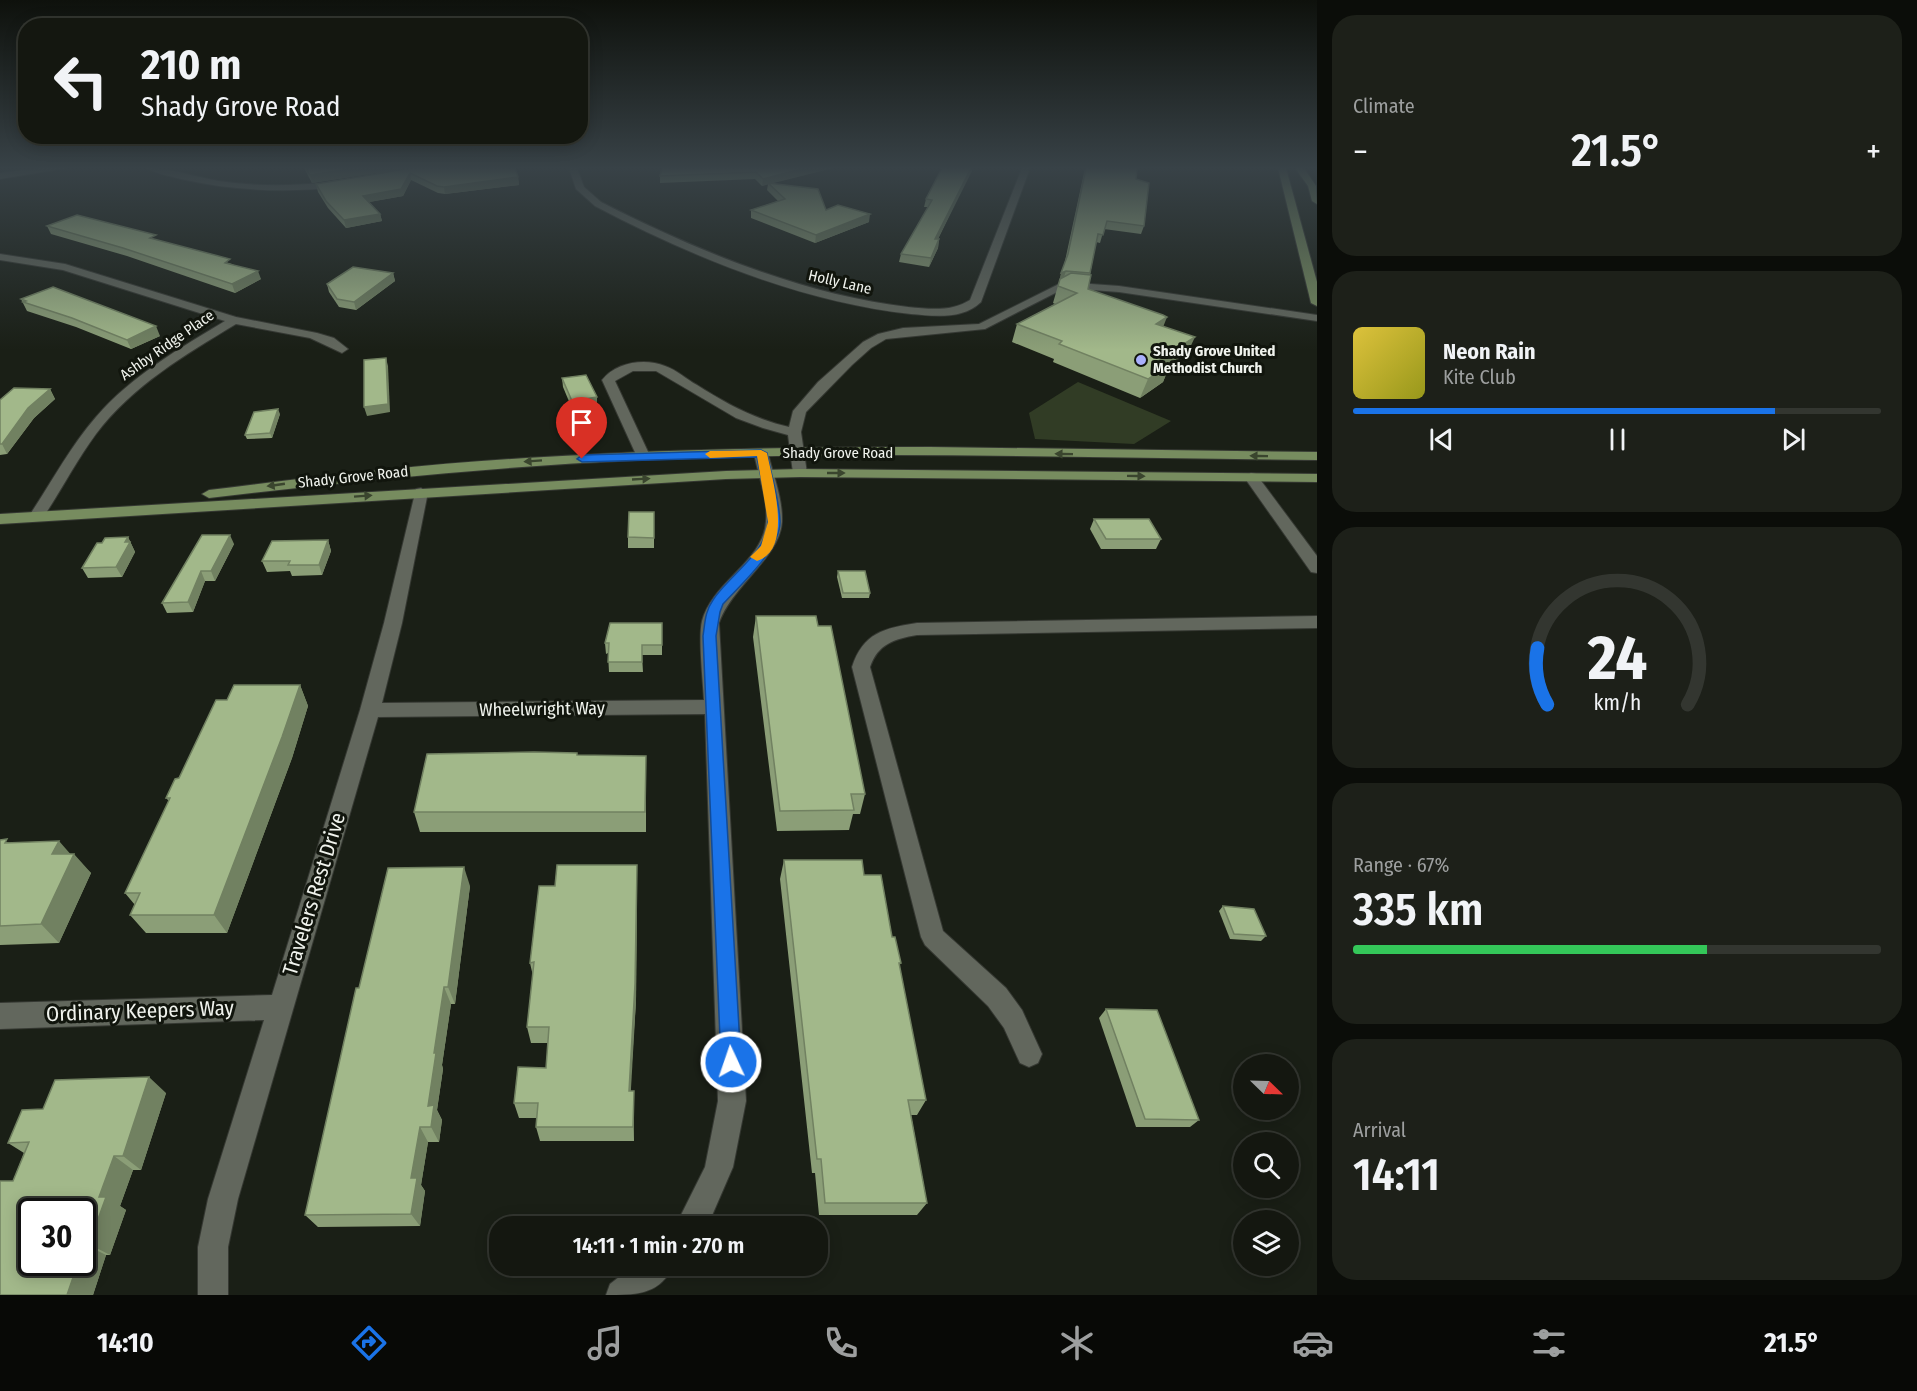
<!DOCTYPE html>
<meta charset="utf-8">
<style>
body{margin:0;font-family:"Fira Sans Condensed",sans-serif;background:#1d2019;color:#f1f3f6;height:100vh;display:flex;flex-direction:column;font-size:22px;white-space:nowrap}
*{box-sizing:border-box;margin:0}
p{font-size:20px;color:#9d9f9f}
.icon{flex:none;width:33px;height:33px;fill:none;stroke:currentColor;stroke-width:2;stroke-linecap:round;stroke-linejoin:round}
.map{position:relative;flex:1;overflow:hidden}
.panel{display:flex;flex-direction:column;gap:15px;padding:15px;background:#0b0d09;width:600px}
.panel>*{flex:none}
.top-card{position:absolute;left:18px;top:18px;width:570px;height:126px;border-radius:24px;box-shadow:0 3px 15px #0003,0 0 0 2px #333630;background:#141710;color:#f1f3f6;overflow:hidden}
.needle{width:39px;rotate:113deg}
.buttons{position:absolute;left:1233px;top:1054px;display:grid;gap:12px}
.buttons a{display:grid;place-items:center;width:66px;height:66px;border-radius:50%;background:#141710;box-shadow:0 3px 15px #0003,0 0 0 2px #333630;font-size:30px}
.speed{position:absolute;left:18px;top:1198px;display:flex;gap:12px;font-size:30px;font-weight:700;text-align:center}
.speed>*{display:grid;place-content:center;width:78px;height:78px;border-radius:50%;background:#141710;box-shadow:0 3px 15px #0003,0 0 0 2px #333630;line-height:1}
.speed .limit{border:3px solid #111;border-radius:9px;background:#fff;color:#111}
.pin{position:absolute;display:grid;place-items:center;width:51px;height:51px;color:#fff;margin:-62px -26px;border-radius:50% 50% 50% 0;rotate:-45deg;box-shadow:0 0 6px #0007}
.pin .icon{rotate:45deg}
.me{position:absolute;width:66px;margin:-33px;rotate:357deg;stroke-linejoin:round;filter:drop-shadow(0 0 4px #0008)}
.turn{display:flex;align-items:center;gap:21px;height:126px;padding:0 24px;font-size:27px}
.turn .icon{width:78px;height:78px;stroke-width:2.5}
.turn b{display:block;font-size:42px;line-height:51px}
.big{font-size:45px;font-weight:600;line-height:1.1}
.panel .card{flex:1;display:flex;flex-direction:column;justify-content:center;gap:9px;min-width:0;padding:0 21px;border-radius:24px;background:#1d2019}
.panel .dial{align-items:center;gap:0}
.dial svg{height:156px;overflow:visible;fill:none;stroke:#333630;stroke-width:7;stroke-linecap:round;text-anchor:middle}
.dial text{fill:#f1f3f6;stroke:none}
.song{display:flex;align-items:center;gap:18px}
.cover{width:72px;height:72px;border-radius:9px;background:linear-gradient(135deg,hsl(50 70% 55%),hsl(60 70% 35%))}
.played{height:6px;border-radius:3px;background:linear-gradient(90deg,#1a73e8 80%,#333630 80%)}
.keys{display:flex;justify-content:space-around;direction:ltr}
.heat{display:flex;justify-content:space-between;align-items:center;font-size:33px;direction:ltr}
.charge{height:9px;border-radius:4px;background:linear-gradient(90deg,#34c759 67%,#333630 0)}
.trip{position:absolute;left:489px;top:1216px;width:339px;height:60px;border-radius:24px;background:#141710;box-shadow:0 3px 15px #0003,0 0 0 2px #333630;font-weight:600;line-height:60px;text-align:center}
.tabs{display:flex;height:96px;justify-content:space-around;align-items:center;background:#080906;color:#9d9f9f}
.tabs .icon{width:42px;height:42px}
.tabs .current{color:#1a73e8}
.tabs b{font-size:27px;color:#f1f3f6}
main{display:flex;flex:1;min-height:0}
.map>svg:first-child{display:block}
.green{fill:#313c25}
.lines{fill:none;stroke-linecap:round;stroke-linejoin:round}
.minor-casing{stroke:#353832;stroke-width:2}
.major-casing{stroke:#353832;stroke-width:2}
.minor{fill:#62675d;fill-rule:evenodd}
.major{fill:#778c5f;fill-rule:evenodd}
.wall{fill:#8b9e77}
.shaded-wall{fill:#718161}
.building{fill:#a2b88a;stroke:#718161;stroke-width:1.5}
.oneway{fill:#3a452e}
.route{fill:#1a73e8;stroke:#114b97;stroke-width:1.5}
.slow{fill:#f59e0b}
.poi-dot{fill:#a9b0fc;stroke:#11150d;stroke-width:2}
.labels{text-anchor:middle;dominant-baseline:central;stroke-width:6;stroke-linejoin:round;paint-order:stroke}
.far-street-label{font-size:15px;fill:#f0f3ed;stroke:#11150d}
.far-poi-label{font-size:15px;font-weight:bold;fill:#f0f3ed;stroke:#11150d;text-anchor:start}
.street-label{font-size:18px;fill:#f0f3ed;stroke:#11150d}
.near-street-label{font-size:21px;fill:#f0f3ed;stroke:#11150d}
</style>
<main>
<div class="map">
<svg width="1317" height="1295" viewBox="0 0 1317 1295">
<rect width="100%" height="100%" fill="#1a1f16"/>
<polygon class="green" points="1078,382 1171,421 1134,444 1035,439 1029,413"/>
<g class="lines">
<g class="minor-casing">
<g id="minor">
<polygon points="40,168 67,168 0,179 0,173"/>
<path d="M146 168C171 168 195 177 219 181 259 187 299 186 339 181L343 184 339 187C286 193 234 191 181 179 170 176 156 174 146 168Z"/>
<path d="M569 168H577L584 187 601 202C695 250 803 295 908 307 930 309 951 312 970 300L1022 168H1030L981 302C963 320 933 316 911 314 801 302 692 257 595 206L576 189Z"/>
<path d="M0 254 65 264 236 317 317 333 334 338 348 349 342 353 310 338 236 324C185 355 132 386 96 434 76 461 61 491 42 519H32L29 516C51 483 70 447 96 417 131 376 179 349 225 321L63 270 0 260Z"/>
<path d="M1063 282 1119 286 1317 315V321L1119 292 1065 288 985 329 886 339 871 348 852 365 806 412 801 432 807 473 800 477 793 473 788 435 763 428 736 418 656 371H633L615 381 650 456 643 460 638 459 602 380C616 362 645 358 665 366 677 370 686 379 697 385 725 403 756 420 789 427L793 411 818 382 863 342 878 334 903 328 979 324Z"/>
<path d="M761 449 768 453C773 475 783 499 782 522 780 557 732 586 719 623L746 1101 733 1167 707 1227H675L705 1167 718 1101 705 714 378 717 238 1199 228 1247V1295H198V1247L208 1199 264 1020 0 1029V1003L272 995 360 710 384 623 416 489 421 488 428 492 402 623 382 703 704 700C703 681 698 637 702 621 712 582 764 561 766 521 768 499 758 475 754 453Z"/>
<polygon points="1251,473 1256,474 1317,556 1317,573 1311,572 1244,477"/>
<path d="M1317 616V628L917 635C894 639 878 644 870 667L943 931 1006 988 1022 1010 1042 1054 1038 1063 1029 1067 1020 1063 1004 1028 988 1006 925 945 921 937 852 667C863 633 884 628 917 623Z"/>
<path d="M633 1266H673C660 1295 635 1295 606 1295L610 1284Z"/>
</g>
</g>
<g class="major-casing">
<g id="major">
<polygon points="1278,168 1286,168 1317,282 1317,306 1311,303"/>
<polygon points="1295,168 1304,168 1316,186 1317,204 1312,201 1308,186"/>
<path d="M930 447 1317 452V460C1090 458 863 450 637 460 493 467 351 481 209 498L202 494 209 490C320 476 432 463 544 457 672 449 801 447 930 447Z"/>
<polygon points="800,469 1317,474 1317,482 800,477 726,479 0,524 0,514 726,471"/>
</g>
</g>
<use href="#minor" class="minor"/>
<use href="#major" class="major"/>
</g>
<g class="wall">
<polygon points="304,168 408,168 312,183"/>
<polygon points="412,168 518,177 519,185 445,194 438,193 411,180 403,196 369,202 380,214 382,221 346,228 328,208 318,192 316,184"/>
<polygon points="833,168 771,183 826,210 869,222 815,243 751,218 751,210 778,201 767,190 768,184 762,186 755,179 660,183 660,176"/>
<polygon points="942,168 972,168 938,239 939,239 938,248 929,267 899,262 901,254 928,207 924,207 926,199"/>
<polygon points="1085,168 1137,168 1136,179 1144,226 1141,234 1104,229 1100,243 1096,242 1090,275 1088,289 1163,326 1186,356 1169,367 1163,382 1140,398 1053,362 1054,359 1012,342 1017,324 1055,304 1053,303 1065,261"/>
<polygon points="47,226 158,240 232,264 261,279 235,293 127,256 51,234"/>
<polygon points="393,273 395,281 356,310 339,307 329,292 327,284"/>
<polygon points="21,299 160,336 131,349 76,327 27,311"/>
<polygon points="562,378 597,407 573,411 563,387"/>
<polygon points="50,389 55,399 34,418 7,454 0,455 0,400"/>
<polygon points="280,414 272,438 247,439 245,435"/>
<polygon points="654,512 654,548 628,548 628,537"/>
<polygon points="1094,519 1161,539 1156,549 1101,549 1090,529"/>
<polygon points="202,535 234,544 215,581 205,581 193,612 167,613 162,603"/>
<polygon points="128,537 135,552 122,577 88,578 82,568 102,543"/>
<polygon points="328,540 331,551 322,575 292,576 290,571 267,572 262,561"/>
<polygon points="838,571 870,593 869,598 842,598 837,577"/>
<polygon points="756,616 818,626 865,794 860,814 853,814 849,830 777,831 753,637"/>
<polygon points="662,623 662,655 642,655 643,672 609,672 608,653 606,654 605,643"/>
<polygon points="300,685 308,706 292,758 227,933 146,933 130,915 135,905 125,893 169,801 166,798 227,700"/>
<polygon points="577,755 646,776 646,832 420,832 414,812"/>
<polygon points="0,840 10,843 70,854 91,873 59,943 0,945"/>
<polygon points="784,860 864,875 892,937 901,963 899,966 926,1100 917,1115 911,1115 927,1203 917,1215 819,1215 815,1173 812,1173 780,879"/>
<polygon points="637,884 636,1001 630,1091 634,1091 634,1141 540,1141 536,1127 537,1118 519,1118 514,1103 546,1068 548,1043 531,1043 527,1027 533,976 530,963"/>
<polygon points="470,886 455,1004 451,1004 442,1065 443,1069 437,1110 442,1120 439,1142 428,1142 421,1185 425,1191 420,1226 318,1227 305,1215 359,988"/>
<polygon points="1223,906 1266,936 1261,941 1230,939 1219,911"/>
<polygon points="1106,1009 1199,1120 1190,1127 1136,1127 1099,1018"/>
<polygon points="166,1093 141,1170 133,1170 120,1206 126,1210 110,1255 106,1255 93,1295 13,1181 24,1153 8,1143 43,1109"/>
</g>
<g class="shaded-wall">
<polygon points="355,168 404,169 312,183 310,175"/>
<polygon points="805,168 833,168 762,186 763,179"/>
<polygon points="971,168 972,168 972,171 934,247 935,239"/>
<polygon points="410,173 411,180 403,196 364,203 363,196"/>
<polygon points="518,177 519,185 445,194 444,187"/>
<polygon points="380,214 382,221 346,228 344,220"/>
<polygon points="870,214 869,222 815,243 816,235"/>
<polygon points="939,239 938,248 929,267 931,258"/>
<polygon points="258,271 261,279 235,293 232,284"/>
<polygon points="1066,271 1063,280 1059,282 1061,273"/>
<polygon points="393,273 395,281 356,310 354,302"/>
<polygon points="1167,317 1160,335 1156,324"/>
<polygon points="156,326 160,336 131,349 127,340"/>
<polygon points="1195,337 1186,356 1169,367 1163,382 1140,398 1148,379 1160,359"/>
<polygon points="386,358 388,366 390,412 367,416 364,407"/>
<polygon points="50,389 55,399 34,418 7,454 2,444 28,408"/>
<polygon points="597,397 597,407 573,411 572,401"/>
<polygon points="278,409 280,414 272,438 270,433"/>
<polygon points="230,535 234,544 215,581 211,571"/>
<polygon points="128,537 135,552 122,577 116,567 125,542"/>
<polygon points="328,540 331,551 322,575 319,565"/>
<polygon points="201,571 205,581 193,612 188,602"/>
<polygon points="300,685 308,706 292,758 227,933 214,915"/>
<polygon points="59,841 73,857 74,854 91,873 59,943 41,924 52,854"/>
<polygon points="637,865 637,884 636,1001 630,1106 629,1091"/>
<polygon points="464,867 470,886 455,1004 448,987"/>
<polygon points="444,987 451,1004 442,1065 443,1069 437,1110 442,1120 439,1142 431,1127 428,1106 434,1053"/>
<polygon points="149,1077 166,1093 141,1170 123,1156"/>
<polygon points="634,1091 634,1141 633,1127"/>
<polygon points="420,1127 428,1142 421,1185 425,1191 420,1226 411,1214 411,1178"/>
<polygon points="114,1156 133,1170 120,1206 126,1210 110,1255 89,1244 99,1197"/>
<polygon points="84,1244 106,1255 93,1295 67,1295 78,1263 82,1263 82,1249"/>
</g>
<g class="building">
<polygon points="306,168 355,168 310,175"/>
<polygon points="412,168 515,168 518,177 444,187 437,186 410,173 401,189 363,196 380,214 344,220 326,201 316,184"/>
<polygon points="662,168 805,168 763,179 756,172 660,176"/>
<polygon points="942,168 971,168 935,239 939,239 931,258 901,254 932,200 926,199"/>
<polygon points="1086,168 1137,168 1136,179 1149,183 1144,226 1107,221 1103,235 1098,234 1090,273 1066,271 1061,273 1068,254"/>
<polygon points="768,183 818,189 826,210 838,205 870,214 816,235 751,210 785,199"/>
<polygon points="77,215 156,235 150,238 230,259 225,263 258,271 232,284 123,248 47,226"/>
<polygon points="353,267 393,273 354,302 337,299 327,284"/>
<polygon points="1071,273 1091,275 1088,289 1163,315 1167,317 1156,324 1195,337 1160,359 1171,363 1148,379 1059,344 1062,341 1017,324 1077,293 1058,286 1060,279"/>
<polygon points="53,287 156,326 127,340 72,318 23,302 26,301 21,299"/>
<polygon points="386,358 388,404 364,407 364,360"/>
<polygon points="586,375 597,397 572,401 562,378"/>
<polygon points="14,388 50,389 28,408 2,444 0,444 0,400"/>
<polygon points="278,409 270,433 245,435 254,412"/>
<polygon points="629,512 654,512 654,538 628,537"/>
<polygon points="1094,519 1149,519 1161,539 1106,539"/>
<polygon points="202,535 230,535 211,571 201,571 188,602 162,603"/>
<polygon points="128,537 125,542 130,542 116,567 82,568 97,543 102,543 105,538"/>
<polygon points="328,540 319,565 288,565 290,561 262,561 272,541"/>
<polygon points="838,571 865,571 870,593 843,593"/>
<polygon points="756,616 816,616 818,626 831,626 865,794 851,794 854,810 780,811"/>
<polygon points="610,623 662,623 662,645 642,645 642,662 608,662 609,643 605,643"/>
<polygon points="234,685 300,685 282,737 214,915 130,915 140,893 125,893 170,798 166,798 175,779 179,778 216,700 227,700"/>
<polygon points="534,752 577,753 577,755 646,756 645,812 414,812 427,754"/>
<polygon points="7,839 5,843 59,841 52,854 74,854 41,924 0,926 0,840"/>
<polygon points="784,860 862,860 864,875 881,875 892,937 895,937 901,963 899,963 926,1100 908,1100 927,1203 825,1203 821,1159 817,1159"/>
<polygon points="557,865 637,865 635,984 629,1091 634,1091 633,1127 536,1127 538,1103 514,1103 518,1067 546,1068 549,1027 527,1027 534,962 530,963 539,886 555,886"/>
<polygon points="464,867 448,987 444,987 434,1053 436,1053 428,1106 434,1105 431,1127 420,1127 411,1178 417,1178 411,1214 305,1215 356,988 359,988 388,868"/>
<polygon points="1223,906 1254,909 1266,936 1234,934"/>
<polygon points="1106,1009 1157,1010 1199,1120 1145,1119"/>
<polygon points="149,1077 123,1156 114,1156 99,1197 106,1197 89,1244 84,1244 82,1249 82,1212 32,1212 32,1263 78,1263 67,1295 0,1295 0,1181 13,1181 29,1142 8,1143 22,1110 43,1109 55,1080"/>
</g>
<defs><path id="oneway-solid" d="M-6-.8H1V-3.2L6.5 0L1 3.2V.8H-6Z" transform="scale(1.5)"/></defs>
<g class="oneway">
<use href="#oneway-solid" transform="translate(1064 454) rotate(-179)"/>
<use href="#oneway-solid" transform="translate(1259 456) rotate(-179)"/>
<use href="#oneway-solid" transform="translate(533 461) rotate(176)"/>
<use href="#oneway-solid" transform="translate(836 473)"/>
<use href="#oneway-solid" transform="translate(1136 476) rotate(1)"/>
<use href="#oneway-solid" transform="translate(641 479) rotate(-3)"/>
<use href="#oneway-solid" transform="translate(276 485) rotate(172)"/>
<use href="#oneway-solid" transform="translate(363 496) rotate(-4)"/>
</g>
<linearGradient id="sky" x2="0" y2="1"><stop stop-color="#0e110c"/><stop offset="0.48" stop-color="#384247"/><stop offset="1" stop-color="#384247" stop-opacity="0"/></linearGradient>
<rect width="1317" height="350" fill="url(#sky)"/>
<path class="route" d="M761 450 767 453C771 475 779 499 780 521 781 549 741 584 723 604L720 612 716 636 741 1062 738 1069 731 1072 724 1069 721 1062 703 636C705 623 705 611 713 600 728 576 769 551 768 521 768 500 760 477 757 457L582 462 577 459 582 455Z"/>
<path class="slow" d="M761 450 767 453C772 479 794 550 757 561L750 557 761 546 768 522 757 456 710 458 705 454 710 451Z"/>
<circle class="poi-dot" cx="1141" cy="360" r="6"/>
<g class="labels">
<g class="far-street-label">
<text transform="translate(840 282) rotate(13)">Holly Lane</text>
<text transform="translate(167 345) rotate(-35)">Ashby Ridge Place</text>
<text x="838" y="453">Shady Grove Road</text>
<text transform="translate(353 477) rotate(-6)">Shady Grove Road</text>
</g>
<g class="far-poi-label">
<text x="1153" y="351">Shady Grove United<tspan x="1153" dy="17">Methodist Church</tspan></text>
</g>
<g class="street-label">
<text transform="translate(542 709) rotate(-1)">Wheelwright Way</text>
</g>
<g class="near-street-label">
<text transform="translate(314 894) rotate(-73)">Travelers Rest Drive</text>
<text transform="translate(140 1011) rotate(-2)">Ordinary Keepers Way</text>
</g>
</g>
</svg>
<div class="buttons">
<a><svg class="needle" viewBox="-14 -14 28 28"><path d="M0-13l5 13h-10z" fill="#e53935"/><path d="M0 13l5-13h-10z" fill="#9d9f9f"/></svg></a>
<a><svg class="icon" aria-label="search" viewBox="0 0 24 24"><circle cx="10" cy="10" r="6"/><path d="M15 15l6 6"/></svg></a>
<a><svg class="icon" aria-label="layers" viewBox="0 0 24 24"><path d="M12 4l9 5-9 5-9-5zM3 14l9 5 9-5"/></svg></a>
</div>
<div class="speed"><div class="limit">30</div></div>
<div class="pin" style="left:582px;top:459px;background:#d93025"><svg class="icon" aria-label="arrive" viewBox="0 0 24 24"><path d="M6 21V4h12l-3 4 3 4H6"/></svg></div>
<svg class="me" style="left:731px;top:1062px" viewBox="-20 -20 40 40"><circle r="17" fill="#1a73e8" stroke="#fff" stroke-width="3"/><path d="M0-11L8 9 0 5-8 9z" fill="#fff"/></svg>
<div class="trip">14:11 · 1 min · 270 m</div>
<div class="top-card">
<div class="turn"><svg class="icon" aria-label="left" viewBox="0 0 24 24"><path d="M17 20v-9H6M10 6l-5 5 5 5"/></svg><div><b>210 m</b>Shady Grove Road</div></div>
</div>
</div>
<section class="panel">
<div class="card"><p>Climate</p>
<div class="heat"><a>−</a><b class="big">21.5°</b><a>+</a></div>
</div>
<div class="card">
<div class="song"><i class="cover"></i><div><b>Neon Rain</b><p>Kite Club</p></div></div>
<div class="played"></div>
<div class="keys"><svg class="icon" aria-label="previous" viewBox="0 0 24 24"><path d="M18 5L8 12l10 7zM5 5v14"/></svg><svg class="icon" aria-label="pause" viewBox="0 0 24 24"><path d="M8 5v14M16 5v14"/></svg><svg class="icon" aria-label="next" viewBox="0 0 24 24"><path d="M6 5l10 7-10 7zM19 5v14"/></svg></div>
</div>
<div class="card dial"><svg viewBox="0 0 100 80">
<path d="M14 69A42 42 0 1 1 86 69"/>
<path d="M14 69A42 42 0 0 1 9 40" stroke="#1a73e8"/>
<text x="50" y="56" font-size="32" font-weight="700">24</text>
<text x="50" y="72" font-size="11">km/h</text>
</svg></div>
<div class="card"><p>Range · 67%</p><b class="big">335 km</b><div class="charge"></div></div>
<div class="card"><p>Arrival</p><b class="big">14:11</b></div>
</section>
</main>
<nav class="tabs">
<b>14:10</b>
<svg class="icon current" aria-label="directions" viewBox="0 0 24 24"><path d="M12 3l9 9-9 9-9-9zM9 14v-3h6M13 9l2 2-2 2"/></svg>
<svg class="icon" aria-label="music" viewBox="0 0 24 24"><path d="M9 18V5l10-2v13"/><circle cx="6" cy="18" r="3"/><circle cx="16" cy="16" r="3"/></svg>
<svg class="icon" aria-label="phone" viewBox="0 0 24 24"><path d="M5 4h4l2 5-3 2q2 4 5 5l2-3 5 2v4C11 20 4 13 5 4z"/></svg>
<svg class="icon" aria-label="climate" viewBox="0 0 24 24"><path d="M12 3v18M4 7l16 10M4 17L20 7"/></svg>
<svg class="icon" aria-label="car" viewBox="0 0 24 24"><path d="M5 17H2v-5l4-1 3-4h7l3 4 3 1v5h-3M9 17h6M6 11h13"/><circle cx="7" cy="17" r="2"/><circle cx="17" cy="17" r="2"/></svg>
<svg class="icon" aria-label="filters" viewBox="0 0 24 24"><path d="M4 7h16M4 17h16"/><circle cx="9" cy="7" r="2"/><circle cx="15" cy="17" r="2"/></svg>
<b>21.5°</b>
</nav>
